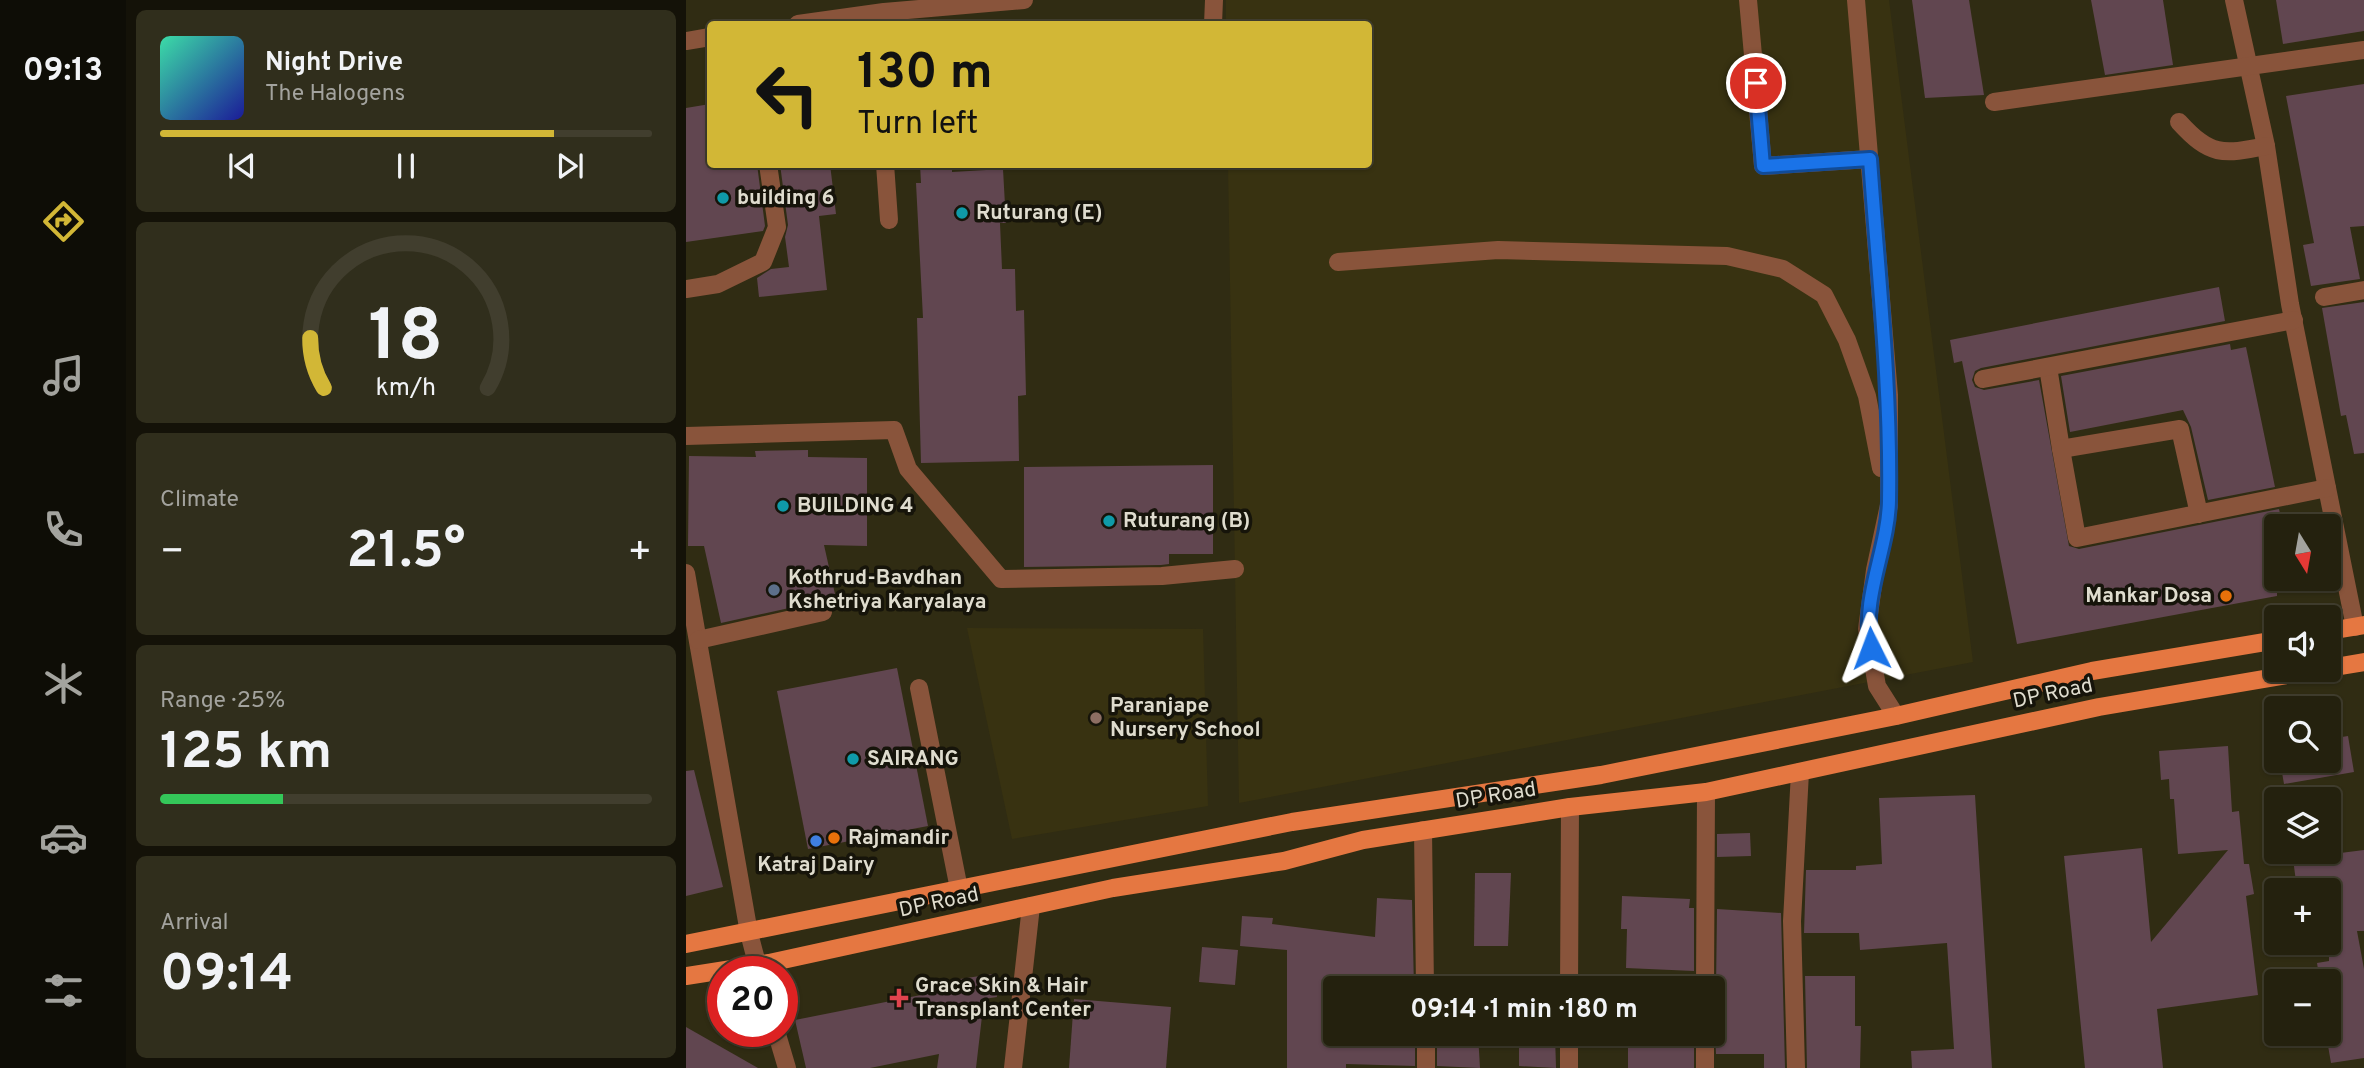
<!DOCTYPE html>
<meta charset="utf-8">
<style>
body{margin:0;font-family:Overpass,sans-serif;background:#302e1c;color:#f1f3f6;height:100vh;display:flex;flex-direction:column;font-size:26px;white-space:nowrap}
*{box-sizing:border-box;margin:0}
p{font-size:23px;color:#a3a39e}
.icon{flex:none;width:38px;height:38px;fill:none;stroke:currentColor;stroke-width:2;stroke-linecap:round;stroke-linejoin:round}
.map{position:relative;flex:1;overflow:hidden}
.drawer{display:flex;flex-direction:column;gap:10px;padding:10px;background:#141208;width:560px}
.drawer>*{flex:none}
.banner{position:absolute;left:21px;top:21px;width:665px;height:147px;border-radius:7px;box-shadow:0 2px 5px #0004,0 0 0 2px #413e2e;background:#d2b736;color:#111;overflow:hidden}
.needle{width:46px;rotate:169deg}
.fabs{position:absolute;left:1578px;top:514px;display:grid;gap:14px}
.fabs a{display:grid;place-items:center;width:77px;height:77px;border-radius:7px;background:#24210e;box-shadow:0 2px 5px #0004,0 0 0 2px #413e2e;font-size:35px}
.speed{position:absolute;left:21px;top:956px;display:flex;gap:14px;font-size:35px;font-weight:700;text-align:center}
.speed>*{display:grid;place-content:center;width:91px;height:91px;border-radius:50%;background:#24210e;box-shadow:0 2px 5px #0004,0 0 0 2px #413e2e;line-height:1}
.speed .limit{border:10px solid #d22;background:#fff;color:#111}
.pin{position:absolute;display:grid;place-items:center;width:60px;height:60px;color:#fff;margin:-30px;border:4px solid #fff;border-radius:50%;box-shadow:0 2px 7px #0007}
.me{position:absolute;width:77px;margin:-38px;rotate:357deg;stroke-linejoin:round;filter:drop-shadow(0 0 5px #0008)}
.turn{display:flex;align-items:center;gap:24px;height:147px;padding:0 35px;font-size:32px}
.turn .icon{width:91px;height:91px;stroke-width:2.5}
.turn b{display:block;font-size:49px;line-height:60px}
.big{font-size:52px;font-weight:700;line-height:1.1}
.drawer .widget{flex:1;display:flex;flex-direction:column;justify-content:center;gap:10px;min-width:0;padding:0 24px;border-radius:10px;background:#302e1c}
.drawer .dial{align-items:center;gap:0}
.dial svg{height:182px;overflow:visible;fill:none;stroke:#413e2e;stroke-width:7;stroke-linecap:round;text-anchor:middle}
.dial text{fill:#f1f3f6;stroke:none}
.song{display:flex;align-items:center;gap:21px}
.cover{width:84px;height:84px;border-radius:10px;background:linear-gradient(135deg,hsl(160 70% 55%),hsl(240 70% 35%))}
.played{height:7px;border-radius:4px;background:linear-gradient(90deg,#d2b736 80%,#413e2e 80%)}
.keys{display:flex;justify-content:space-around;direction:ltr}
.heat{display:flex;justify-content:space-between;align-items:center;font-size:38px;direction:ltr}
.charge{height:10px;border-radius:5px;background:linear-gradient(90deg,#34c759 25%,#413e2e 0)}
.trip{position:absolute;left:637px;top:976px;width:402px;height:70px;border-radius:7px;background:#24210e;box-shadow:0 2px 5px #0004,0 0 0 2px #413e2e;font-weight:700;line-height:70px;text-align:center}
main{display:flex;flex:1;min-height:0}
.menu{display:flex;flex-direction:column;width:126px;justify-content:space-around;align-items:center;background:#0e0d06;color:#a3a39e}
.menu .icon{width:49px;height:49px}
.menu .current{color:#d2b736}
.menu b{font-size:32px;color:#f1f3f6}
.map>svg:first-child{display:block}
.built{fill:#383211}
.building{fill:#614650}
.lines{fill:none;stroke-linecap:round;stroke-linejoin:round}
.minor{stroke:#89543b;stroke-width:18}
.major{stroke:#e57741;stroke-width:18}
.route-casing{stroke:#114b97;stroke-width:18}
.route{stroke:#1a73e8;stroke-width:12}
.culture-dot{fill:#0f9aa8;stroke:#16140a;stroke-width:2.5}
.service-dot{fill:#5c6f8a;stroke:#16140a;stroke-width:2.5}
.food-dot{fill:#e8710a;stroke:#16140a;stroke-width:2.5}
.education-dot{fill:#8d6e63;stroke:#16140a;stroke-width:2.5}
.shop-dot{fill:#3f7fe0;stroke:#16140a;stroke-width:2.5}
.health-dot{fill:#e0444e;stroke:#16140a;stroke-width:2.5}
.labels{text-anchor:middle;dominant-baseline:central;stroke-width:7;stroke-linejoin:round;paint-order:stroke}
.poi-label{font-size:21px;font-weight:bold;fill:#dfdcce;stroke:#16140a;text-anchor:start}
.street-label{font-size:21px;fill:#dfdcce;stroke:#16140a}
</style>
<main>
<nav class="menu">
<b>09:13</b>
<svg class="icon current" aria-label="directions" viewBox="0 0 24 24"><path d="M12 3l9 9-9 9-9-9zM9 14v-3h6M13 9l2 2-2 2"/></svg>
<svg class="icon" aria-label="music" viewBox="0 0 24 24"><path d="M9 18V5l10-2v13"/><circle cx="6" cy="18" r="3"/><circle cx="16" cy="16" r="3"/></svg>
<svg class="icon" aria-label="phone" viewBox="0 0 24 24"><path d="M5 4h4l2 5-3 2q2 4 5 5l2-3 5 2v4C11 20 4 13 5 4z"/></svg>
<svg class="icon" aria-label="climate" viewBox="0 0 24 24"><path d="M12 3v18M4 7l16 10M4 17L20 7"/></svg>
<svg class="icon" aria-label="car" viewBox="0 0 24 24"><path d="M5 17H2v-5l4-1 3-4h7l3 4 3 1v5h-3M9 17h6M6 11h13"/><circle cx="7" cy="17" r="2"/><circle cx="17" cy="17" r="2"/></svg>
<svg class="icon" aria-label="filters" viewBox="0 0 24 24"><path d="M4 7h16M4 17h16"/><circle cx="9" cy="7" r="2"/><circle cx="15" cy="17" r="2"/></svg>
</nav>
<section class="drawer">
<div class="widget">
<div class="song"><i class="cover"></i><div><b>Night Drive</b><p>The Halogens</p></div></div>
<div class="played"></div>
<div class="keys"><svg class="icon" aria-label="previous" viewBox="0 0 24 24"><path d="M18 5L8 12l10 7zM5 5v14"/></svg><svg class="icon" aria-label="pause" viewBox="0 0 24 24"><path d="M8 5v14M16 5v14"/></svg><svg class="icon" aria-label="next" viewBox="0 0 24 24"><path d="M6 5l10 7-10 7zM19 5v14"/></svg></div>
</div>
<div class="widget dial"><svg viewBox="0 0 100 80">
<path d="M14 69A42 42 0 1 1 86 69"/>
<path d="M14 69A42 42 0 0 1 8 47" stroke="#d2b736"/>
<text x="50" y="56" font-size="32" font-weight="700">18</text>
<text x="50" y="72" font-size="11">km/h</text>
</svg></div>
<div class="widget"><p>Climate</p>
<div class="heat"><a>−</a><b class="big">21.5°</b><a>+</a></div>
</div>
<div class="widget"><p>Range · 25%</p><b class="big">125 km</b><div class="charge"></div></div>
<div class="widget"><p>Arrival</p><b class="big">09:14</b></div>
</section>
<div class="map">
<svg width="1678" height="1068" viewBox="0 0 1678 1068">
<rect width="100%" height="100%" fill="#302c13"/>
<g class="built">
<polygon points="540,0 1203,0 1287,662 553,803 542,165 682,164 682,24 540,24"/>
<polygon points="281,628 517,629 522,806 326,839"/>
</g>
<g class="building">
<polygon points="1226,0 1283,0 1298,95 1239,98"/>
<polygon points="1405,0 1477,0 1487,65 1419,75"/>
<polygon points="1590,0 1678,0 1678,31 1597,44"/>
<polygon points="1678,84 1678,226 1664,227 1674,279 1625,286 1617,245 1628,243 1600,96"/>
<polygon points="24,104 24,164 71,164 79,226 77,231 0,242 0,108"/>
<polygon points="94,164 144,164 150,214 133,216 141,290 73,297 71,278 85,269 103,267 99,237 102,225"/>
<polygon points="234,164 266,164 266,172 317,169 320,223 314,223 316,269 329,269 330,311 338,310 340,395 332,396 333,461 235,463 231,318 237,318 230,183 235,183"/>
<polygon points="1533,287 1539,321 1295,368 1289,371 1286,380 1289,387 1298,390 1353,380 1383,546 1393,549 1593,509 1597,527 1591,527 1591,596 1331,644 1276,361 1268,363 1264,340"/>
<polygon points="1678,302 1678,453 1668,454 1660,415 1655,416 1636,308"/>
<polygon points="1544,344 1545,350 1560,347 1589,487 1522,500 1505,427 1497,410 1384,432 1375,376"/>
<polygon points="122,450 122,457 181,458 181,546 138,545 151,603 135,601 35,623 18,546 2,546 3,456 70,457 69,451"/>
<polygon points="527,465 527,554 483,554 483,564 475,565 338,567 338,467"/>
<polygon points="211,668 242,826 122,849 91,691"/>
<polygon points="1662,736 1668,772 1598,784 1594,761 1643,761 1643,739"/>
<polygon points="1542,746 1546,812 1553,811 1558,864 1563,864 1568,894 1560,896 1572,995 1471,1009 1477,1068 1399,1068 1378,856 1456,848 1465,942 1542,850 1492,854 1488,799 1484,799 1483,779 1475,780 1473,751"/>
<polygon points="8,770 37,887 0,896 0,771"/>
<polygon points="1289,795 1306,1068 1226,1068 1225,1051 1268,1049 1261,943 1174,950 1173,933 1118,933 1120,870 1170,870 1170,866 1196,864 1193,798"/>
<polygon points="1064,833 1065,856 1031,857 1031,834"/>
<polygon points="1678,850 1678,931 1671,931 1678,969 1678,1058 1645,1063 1640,1034 1643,1034 1643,982 1634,982 1631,963 1643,961 1643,885 1611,889 1607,859"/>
<polygon points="789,873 825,873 822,946 788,946"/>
<polygon points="936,896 1004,899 1003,908 1008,908 1008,971 940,968 941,929 935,929"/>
<polygon points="691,898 726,900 728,989 664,986 664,989 649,989 649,1034 729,1034 729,1066 660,1064 660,1068 601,1068 601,950 554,946 556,916 587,918 586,924 689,937"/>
<polygon points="1031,909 1095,913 1099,1068 1078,1068 1078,1054 1030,1054 1027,996 1030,989"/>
<polygon points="516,947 552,950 549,985 513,982"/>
<polygon points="307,974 311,997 298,999 290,1068 251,1068 253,1054 184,1068 120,1068 109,1020 255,991 254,982"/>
<polygon points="1119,976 1169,976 1169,1026 1175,1026 1174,1068 1121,1068"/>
<polygon points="388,999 485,1007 480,1068 383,1068"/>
<polygon points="0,1027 72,1068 0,1068"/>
<polygon points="751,1034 792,1034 794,1068 751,1066"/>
<rect x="942" y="1034" width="66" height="34"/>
<polygon points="833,1035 869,1035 870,1068 833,1066"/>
</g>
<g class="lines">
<g class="minor">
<polyline points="1062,0 1077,166 1183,159"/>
<polyline points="1170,0 1203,395 1203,505 1189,570 1181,629 1191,686 1210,716"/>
<polyline points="1548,0 1580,146 1604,304 1669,627"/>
<polyline points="112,24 198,12 338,0"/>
<polyline points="527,24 528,0"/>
<polyline points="0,41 24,37"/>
<polyline points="1308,102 1678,50"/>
<path d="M1493 122C1524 156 1536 155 1580 146"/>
<polyline points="199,164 203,220"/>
<polyline points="652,262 812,250 1041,256 1097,269 1138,295 1161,340 1181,396 1195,468"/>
<polyline points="0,289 32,284 77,262 91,227 82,164"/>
<polyline points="1638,297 1678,290"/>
<polyline points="1362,367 1375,449"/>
<polyline points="1297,379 1608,320"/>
<polyline points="0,436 208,430 222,469 315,579 476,576 549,569"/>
<polyline points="1513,514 1494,429 1375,449 1391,538 1641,488"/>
<polyline points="0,573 63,933 73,971"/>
<polyline points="12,640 137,612"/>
<polyline points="233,688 273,889"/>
<polyline points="737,830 739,989"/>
<polyline points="883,989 884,807"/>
<polyline points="1019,989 1020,792"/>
<polyline points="90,1031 101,1068"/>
<polyline points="740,1034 740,1068"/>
<polyline points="327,1068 345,906"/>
<polyline points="883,1068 883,1034"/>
<polyline points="1019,1068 1019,1034"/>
<polyline points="1110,1068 1106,921 1114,772"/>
</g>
<g class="major">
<polyline points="1643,631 1678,625"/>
<polyline points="1643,668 1678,662"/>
<polyline points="0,944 606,822 915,775 1210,716 1406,671 1591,640"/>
<polyline points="0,976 83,963 427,888 598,861 677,840 884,807 1020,792 1413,707 1630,670"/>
</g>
</g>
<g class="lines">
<g class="route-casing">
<path id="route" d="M1070 83 1077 166 1184 159C1192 273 1205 386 1203 501 1202 550 1175 597 1185 648"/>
</g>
<use href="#route" class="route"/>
</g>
<g class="culture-dot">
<circle cx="37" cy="198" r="7"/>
<circle cx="276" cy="213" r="7"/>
<circle cx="97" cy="506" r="7"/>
<circle cx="423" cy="521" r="7"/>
<circle cx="167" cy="759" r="7"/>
</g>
<circle class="service-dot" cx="88" cy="590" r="7"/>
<g class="food-dot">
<circle cx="1540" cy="596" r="7"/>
<circle cx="148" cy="838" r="7"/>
</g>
<circle class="education-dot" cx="410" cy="718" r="7"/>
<circle class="shop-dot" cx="130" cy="841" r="7"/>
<path class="health-dot" d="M209.5 987.5h7v7h7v7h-7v7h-7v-7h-7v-7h7z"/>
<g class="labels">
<g class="poi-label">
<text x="51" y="198">building 6</text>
<text x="290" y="213">Ruturang (E)</text>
<text x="111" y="506">BUILDING 4</text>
<text x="437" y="521">Ruturang (B)</text>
<text x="102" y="578">Kothrud-Bavdhan<tspan x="102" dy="24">Kshetriya Karyalaya</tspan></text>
<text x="1526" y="596" text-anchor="end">Mankar Dosa</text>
<text x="424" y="706">Paranjape<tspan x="424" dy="24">Nursery School</tspan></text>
<text x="181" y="759">SAIRANG</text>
<text x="162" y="838">Rajmandir</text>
<text x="130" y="865" text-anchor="middle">Katraj Dairy</text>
<text x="229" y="986">Grace Skin &amp; Hair<tspan x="229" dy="24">Transplant Center</tspan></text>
</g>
<g class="street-label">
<text transform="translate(1367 694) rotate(-12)">DP Road</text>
<text transform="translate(810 796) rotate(-9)">DP Road</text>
<text transform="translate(253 903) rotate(-12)">DP Road</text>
</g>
</g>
</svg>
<div class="fabs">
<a><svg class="needle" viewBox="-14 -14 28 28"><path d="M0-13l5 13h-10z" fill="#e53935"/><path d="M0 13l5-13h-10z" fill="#a3a39e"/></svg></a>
<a><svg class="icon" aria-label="sound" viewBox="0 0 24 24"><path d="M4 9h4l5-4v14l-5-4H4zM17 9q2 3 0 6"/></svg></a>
<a><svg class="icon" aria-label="search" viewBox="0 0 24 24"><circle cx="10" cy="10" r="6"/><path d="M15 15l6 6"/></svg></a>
<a><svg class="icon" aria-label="layers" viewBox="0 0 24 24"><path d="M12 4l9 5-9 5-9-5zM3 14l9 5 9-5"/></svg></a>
<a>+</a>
<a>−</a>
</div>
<div class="speed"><div class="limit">20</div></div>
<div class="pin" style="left:1070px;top:83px;background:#d93025"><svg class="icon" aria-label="arrive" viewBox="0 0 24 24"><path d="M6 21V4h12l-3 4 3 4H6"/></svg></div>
<svg class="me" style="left:1185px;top:648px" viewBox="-20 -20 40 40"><path d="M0-17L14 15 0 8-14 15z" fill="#1a73e8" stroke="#fff" stroke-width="4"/></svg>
<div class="trip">09:14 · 1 min · 180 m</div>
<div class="banner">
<div class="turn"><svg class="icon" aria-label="left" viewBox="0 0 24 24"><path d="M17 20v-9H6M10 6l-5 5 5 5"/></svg><div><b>130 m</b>Turn left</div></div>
</div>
</div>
</main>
